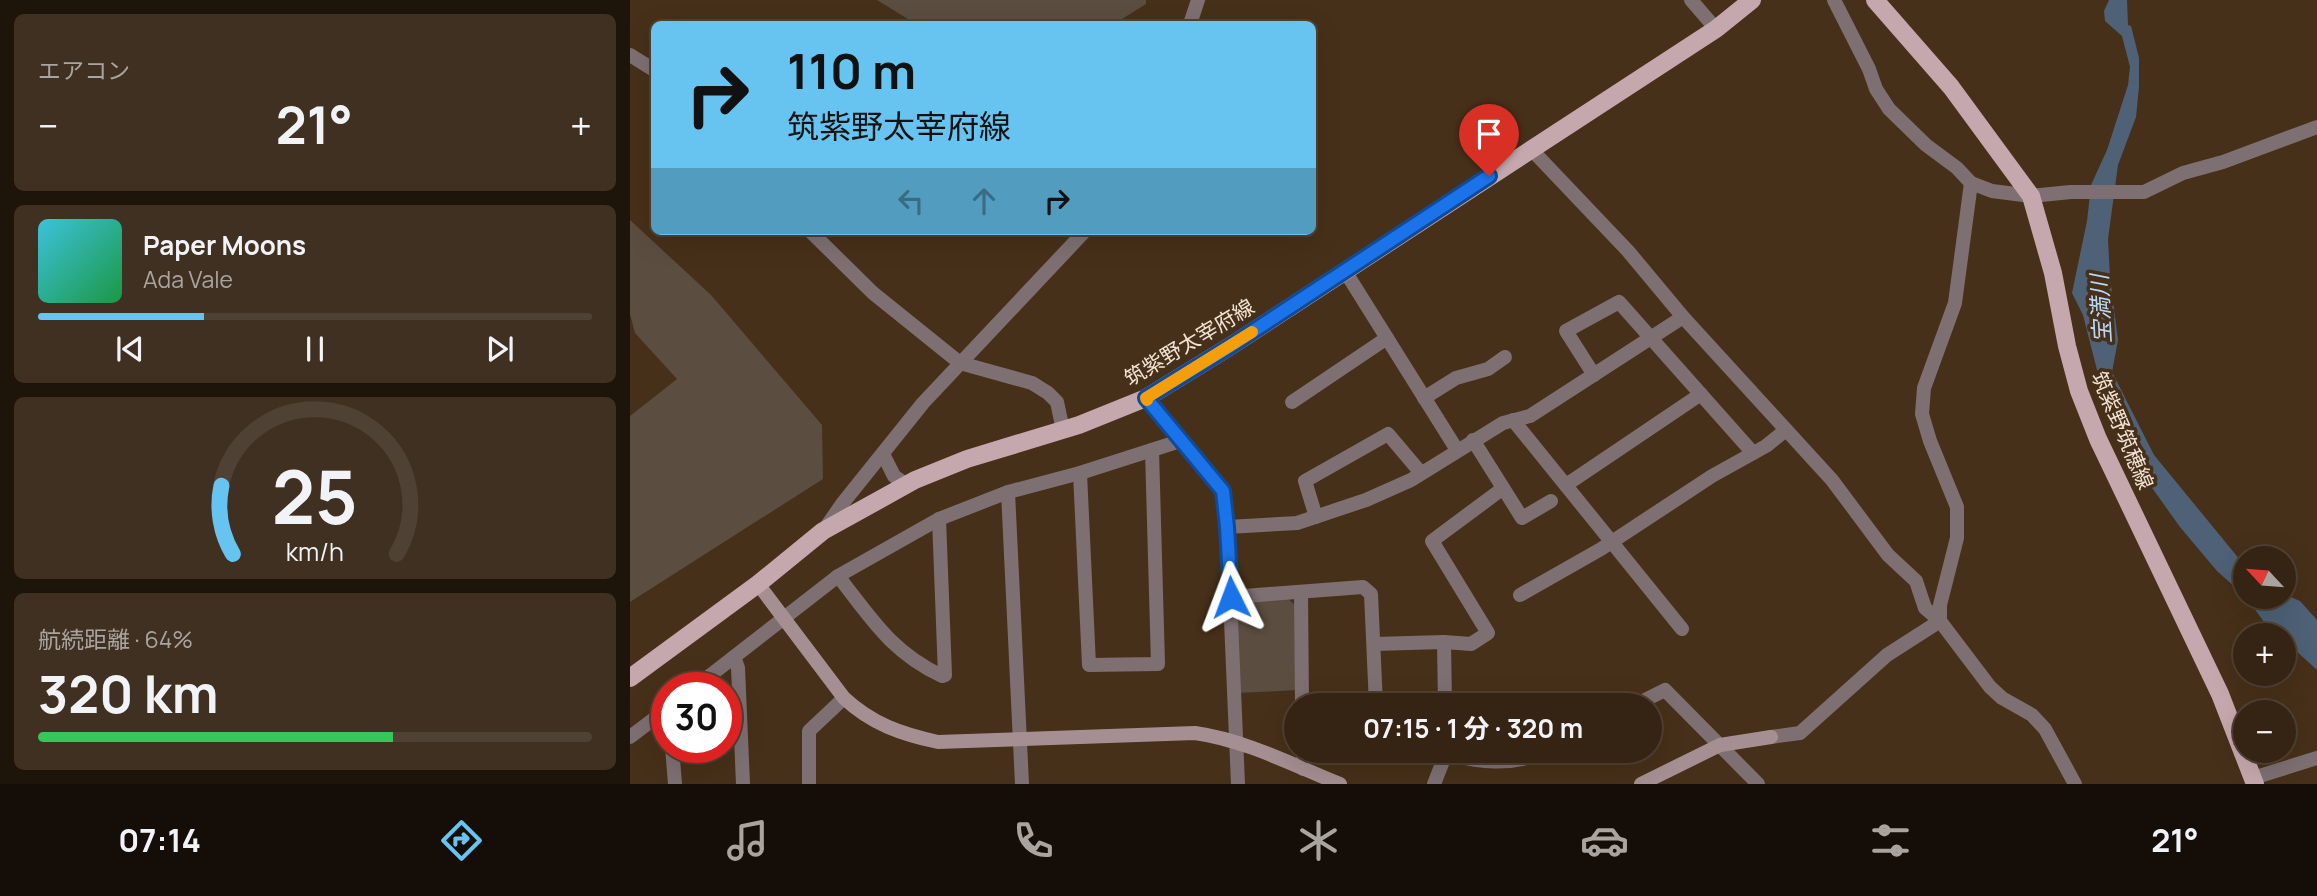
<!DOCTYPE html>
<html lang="ja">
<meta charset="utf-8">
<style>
body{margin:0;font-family:Manrope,"Noto Sans JP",sans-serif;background:#403021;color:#f1f3f6;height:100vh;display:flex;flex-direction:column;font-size:26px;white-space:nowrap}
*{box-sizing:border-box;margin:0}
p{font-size:23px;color:#aaa4a0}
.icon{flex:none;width:38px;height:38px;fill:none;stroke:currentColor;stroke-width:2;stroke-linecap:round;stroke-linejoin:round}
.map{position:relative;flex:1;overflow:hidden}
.panel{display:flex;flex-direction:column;gap:14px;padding:14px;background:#1d140a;width:630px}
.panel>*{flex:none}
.banner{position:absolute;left:21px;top:21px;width:665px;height:214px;border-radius:10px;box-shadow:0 7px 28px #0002,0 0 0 2px #4f4133;background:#67c4f0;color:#111;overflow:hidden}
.needle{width:46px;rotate:296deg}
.buttons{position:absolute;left:1603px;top:546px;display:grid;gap:14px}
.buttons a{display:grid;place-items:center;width:63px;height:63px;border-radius:50%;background:#352413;box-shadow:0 7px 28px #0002,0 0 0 2px #4f4133;font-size:35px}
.speed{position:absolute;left:21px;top:672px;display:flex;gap:14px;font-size:35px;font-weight:700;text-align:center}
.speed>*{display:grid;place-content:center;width:91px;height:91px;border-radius:50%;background:#352413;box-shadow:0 7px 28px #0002,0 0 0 2px #4f4133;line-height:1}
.speed .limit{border:10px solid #d22;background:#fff;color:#111}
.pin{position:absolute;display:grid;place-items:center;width:60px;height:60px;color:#fff;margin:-72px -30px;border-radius:50% 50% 50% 0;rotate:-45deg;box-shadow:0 0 7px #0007}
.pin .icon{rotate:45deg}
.me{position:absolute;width:77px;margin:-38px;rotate:357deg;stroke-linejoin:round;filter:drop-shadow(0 0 5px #0008)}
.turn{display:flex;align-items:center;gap:24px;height:147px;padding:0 21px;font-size:32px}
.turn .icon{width:91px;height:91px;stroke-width:2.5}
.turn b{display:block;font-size:49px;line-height:60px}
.lanes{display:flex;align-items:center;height:66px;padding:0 21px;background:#0003;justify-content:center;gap:35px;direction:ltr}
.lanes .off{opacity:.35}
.big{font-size:52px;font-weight:700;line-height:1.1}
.panel .tile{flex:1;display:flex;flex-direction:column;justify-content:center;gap:10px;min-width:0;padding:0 24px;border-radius:10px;background:#403021}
.panel .dial{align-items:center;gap:0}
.dial svg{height:182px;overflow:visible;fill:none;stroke:#4f4133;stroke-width:7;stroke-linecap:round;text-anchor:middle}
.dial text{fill:#f1f3f6;stroke:none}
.song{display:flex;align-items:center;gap:21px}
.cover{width:84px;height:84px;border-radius:10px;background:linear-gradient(135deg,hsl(190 70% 55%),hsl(140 70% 35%))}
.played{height:7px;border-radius:4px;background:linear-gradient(90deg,#67c4f0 30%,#4f4133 30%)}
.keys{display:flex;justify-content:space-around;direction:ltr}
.heat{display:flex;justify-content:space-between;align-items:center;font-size:38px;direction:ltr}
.charge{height:10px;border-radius:5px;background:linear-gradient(90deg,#34c759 64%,#4f4133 0)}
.trip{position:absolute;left:654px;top:693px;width:378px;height:70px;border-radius:35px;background:#352413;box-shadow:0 7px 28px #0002,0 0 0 2px #4f4133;font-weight:700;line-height:70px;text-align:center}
.dock{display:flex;height:112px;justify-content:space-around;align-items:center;background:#150e08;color:#aaa4a0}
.dock .icon{width:49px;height:49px}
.dock .selected{color:#67c4f0}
.dock b{font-size:32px;color:#f1f3f6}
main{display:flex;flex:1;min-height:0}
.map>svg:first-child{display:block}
.green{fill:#5b4d40}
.water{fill:#4e6176}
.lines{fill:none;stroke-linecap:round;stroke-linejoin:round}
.street{stroke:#7e7072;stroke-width:14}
.secondary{stroke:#a68f93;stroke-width:14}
.primary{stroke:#c5a8ad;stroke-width:18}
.route-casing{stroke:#114b97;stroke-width:18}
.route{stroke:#1a73e8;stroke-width:12}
.slow{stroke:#f59e0b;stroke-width:12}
.labels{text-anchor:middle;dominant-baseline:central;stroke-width:7;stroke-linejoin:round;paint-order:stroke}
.street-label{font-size:21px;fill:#f2e3d5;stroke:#473019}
.water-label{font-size:23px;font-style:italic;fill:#b9d7f8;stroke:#473019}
</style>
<main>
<section class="panel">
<div class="tile"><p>エアコン</p>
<div class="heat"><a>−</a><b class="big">21°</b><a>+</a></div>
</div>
<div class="tile">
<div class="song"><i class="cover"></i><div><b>Paper Moons</b><p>Ada Vale</p></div></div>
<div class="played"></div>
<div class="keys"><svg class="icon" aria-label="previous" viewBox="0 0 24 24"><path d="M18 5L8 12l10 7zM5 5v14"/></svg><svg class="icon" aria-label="pause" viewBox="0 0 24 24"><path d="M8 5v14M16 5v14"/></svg><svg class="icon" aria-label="next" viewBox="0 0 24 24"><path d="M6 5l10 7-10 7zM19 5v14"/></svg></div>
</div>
<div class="tile dial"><svg viewBox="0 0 100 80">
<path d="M14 69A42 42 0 1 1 86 69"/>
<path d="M14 69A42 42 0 0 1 9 39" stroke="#67c4f0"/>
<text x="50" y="56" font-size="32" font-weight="700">25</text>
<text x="50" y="72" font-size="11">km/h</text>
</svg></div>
<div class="tile"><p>航続距離 · 64%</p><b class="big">320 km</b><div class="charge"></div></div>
</section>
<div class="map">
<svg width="1687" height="784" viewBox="0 0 1687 784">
<rect width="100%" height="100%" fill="#473019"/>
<g class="green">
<polygon points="247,0 516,0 516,4 484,24 286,24"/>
<polygon points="0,220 81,295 192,425 193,479 0,602 0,416 47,379 5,333 0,314"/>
<polygon points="657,598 665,605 667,690 609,693 606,607 613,601"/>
</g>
<polygon class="water" points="1479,0 1497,0 1498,25 1501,26 1509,58 1509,87 1506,117 1488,165 1478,239 1480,277 1488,340 1482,372 1524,455 1615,566 1615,597 1654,597 1654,594 1670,601 1687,620 1687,670 1654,640 1654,635 1647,635 1640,630 1615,596 1587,571 1550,527 1505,464 1467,370 1453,315 1442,293 1457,221 1461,185 1477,150 1498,85 1500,67 1492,36 1475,21 1474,11"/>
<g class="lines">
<g class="street">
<polyline points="1061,0 1086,29"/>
<polyline points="1204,0 1239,69 1246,89 1259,109 1296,145 1327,168 1341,183 1362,191 1401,196 1441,192 1514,192 1553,173 1593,162 1687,127"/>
<polyline points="560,24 568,0"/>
<polyline points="0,55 24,70"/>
<polyline points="901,149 998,251 1053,317 1202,480 1258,555 1286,581 1295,608 1310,621 1360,687 1372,698 1402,715 1415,729 1445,784"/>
<polyline points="180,231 243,293 330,363 402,383 418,393 427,402 433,430"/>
<polyline points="715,271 827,450"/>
<polyline points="964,375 936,331 989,302 1123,453"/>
<polyline points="516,398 593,491 597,527 608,784"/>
<polyline points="794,398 826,378 858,369 875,357"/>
<polyline points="662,402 757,338"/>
<polyline points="883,420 1052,629"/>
<polyline points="843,440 892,518 921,501"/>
<polyline points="253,454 264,476 277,485"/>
<polyline points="450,473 459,665 528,664 522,450"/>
<polyline points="936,485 1071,394"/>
<polyline points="378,492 392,784"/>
<polyline points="686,517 675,481 758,434 791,473"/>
<polyline points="597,527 667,523 736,500 781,480 873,423 900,416 1053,317"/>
<polyline points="194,530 212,504 293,403 455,231"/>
<path d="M208 576C241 618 261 652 312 676L315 675 309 519"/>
<polyline points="671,592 672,705"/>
<polyline points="890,595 971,549 1082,476 1136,446 1156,430"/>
<polyline points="601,597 733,587 741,594 746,705"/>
<polyline points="1310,621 1310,605 1327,538 1327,507 1300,441 1292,414 1294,388 1325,303 1341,183"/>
<polyline points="814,642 841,644 858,633 802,541 872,489"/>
<polyline points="744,644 814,642 815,705"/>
<polyline points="104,657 108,668 113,784"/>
<polyline points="64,688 208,576 309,519 378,492 450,473 550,441"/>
<polyline points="1005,705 1035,690 1128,784"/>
<polyline points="0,737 37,709"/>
<polyline points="1141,737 1170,733 1257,655 1310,621"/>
<polyline points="42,747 45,784"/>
<polyline points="673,751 673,769"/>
<path d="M813 751C846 764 884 766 917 751"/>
<polyline points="1623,778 1687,758"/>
<polyline points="179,784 179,731 214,698"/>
<polyline points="804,784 817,751"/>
</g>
<g class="secondary">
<path d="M128 584 214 698C242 724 271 734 308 742L565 733C615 740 663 765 710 784"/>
<polyline points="1011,784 1090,745 1141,737"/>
</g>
<g class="primary">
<polyline points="1245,0 1321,87 1401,196 1423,273 1437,346 1449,391 1468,439 1590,694 1625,784"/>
<polyline points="0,678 128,584 193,531 285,480 337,459 449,425 516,398 599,347 1086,29 1122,0"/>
</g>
</g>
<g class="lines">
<g class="route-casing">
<polyline id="route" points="601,597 597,527 593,491 516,398 599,347 859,176"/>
</g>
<use href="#route" class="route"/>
<polyline class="slow" points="517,400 516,398 622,332"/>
</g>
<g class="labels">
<g class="street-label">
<text transform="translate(559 342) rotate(-31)">筑紫野太宰府線</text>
<text transform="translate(1493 430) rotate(67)">筑紫野筑穂線</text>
</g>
<g class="water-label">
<text transform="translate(1470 309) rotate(-93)">宝満川</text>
</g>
</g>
</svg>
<div class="buttons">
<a><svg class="needle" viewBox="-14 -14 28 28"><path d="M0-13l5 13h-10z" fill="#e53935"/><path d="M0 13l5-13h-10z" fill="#aaa4a0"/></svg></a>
<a>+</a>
<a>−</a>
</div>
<div class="speed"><div class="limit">30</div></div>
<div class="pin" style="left:859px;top:176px;background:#d93025"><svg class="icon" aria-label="arrive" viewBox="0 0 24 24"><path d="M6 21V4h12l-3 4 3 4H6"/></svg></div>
<svg class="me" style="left:601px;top:597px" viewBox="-20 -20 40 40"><path d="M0-17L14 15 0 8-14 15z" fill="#1a73e8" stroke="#fff" stroke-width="4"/></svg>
<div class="trip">07:15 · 1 分 · 320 m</div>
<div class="banner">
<div class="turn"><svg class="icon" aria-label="right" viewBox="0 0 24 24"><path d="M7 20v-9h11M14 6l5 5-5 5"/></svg><div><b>110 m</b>筑紫野太宰府線</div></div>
<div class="lanes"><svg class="icon off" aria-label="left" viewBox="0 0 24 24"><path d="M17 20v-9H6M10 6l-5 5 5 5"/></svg><svg class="icon off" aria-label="ahead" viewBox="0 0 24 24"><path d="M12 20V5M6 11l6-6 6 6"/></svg><svg class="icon" aria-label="right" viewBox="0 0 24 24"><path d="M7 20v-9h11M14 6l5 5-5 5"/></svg></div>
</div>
</div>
</main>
<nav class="dock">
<b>07:14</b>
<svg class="icon selected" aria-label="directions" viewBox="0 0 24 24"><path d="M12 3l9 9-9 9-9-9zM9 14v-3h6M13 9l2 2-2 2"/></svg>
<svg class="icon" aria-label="music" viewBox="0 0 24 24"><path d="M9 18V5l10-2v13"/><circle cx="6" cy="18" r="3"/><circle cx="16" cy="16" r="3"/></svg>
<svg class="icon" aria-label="phone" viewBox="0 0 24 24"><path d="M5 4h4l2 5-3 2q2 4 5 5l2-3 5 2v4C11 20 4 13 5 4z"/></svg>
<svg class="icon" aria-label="climate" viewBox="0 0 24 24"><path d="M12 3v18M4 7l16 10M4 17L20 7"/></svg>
<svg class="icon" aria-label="car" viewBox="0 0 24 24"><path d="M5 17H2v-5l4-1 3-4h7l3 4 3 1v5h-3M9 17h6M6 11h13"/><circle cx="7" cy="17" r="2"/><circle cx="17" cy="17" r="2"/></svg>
<svg class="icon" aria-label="filters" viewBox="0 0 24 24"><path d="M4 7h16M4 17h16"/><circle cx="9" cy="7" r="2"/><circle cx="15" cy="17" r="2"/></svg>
<b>21°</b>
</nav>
